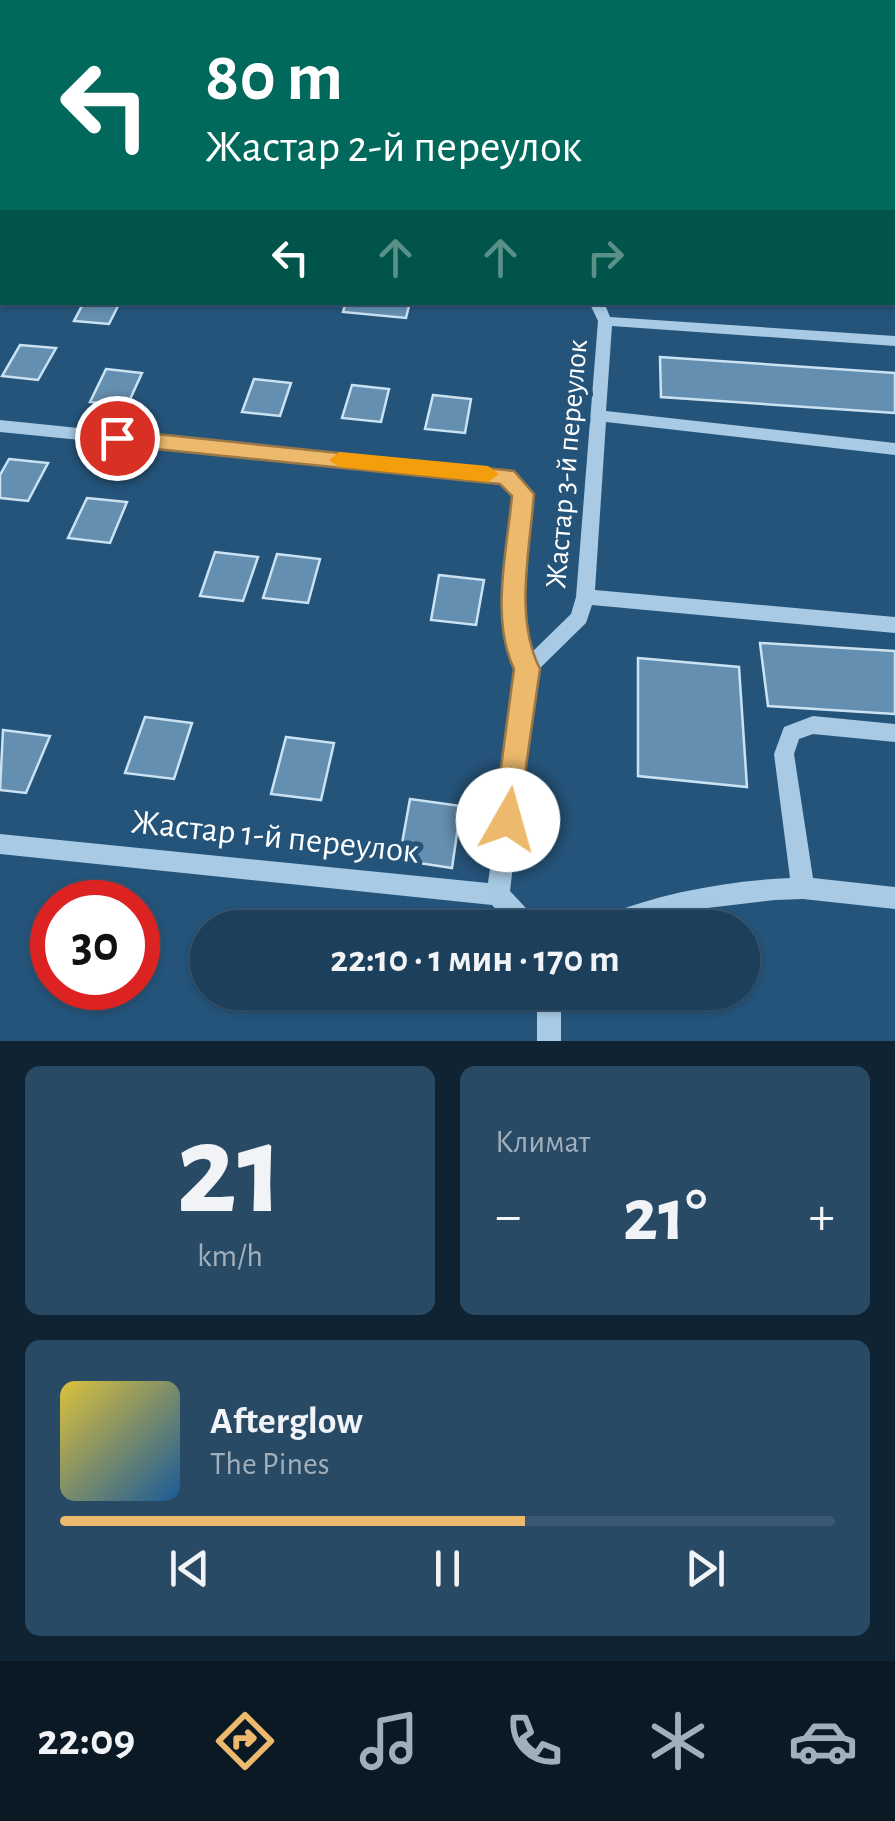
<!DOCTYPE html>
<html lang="ru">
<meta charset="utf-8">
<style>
body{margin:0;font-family:"Alegreya Sans",sans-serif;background:#294a65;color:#f1f3f6;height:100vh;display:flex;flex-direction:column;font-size:38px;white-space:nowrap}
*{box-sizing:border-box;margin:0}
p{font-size:32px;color:#a0afbb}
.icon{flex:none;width:55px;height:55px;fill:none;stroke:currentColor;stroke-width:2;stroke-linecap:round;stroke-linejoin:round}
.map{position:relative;height:1041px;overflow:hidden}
.sheet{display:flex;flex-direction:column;gap:25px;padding:25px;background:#0f2333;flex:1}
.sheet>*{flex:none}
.top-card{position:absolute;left:0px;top:0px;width:895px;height:305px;box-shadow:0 2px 8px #0004,0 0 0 2px #3a5872;background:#00695c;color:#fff;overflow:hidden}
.speed{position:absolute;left:30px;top:880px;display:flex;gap:20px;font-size:50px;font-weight:700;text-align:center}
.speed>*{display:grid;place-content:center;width:130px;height:130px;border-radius:50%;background:#1c3f5c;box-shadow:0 2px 8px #0004,0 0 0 2px #3a5872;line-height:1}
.speed .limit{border:15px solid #d22;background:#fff;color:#111}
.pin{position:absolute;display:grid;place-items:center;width:85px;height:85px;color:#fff;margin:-42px;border:5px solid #fff;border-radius:50%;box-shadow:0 2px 10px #0007}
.me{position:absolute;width:110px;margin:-55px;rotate:7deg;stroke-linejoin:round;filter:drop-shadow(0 0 8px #0008)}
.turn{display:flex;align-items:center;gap:35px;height:210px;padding:0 40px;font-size:45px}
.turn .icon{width:130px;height:130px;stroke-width:2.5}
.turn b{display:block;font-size:70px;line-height:85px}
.lanes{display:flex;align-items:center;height:95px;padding:0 40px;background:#0003;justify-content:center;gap:50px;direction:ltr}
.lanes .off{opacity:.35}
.big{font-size:75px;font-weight:700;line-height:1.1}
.sheet .widget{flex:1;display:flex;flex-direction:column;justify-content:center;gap:15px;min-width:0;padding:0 35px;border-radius:15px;background:#294a65}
.sheet .dial{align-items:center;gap:0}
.dial b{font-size:130px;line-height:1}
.song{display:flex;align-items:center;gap:30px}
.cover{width:120px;height:120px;border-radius:15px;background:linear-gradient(135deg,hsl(50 70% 55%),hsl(210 70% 35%))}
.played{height:10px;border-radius:5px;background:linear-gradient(90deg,#edb96d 60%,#3a5872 60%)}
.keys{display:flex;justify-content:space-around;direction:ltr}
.heat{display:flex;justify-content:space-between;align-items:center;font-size:55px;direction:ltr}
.sheet .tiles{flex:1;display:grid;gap:25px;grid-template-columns:1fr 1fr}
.widget:last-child{grid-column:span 2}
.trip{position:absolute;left:190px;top:910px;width:570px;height:100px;border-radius:50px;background:#1c3f5c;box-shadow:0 2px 8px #0004,0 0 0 2px #3a5872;font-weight:700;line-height:100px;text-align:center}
.dock{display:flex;height:160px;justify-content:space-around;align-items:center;background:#0b1925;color:#a0afbb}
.dock .icon{width:70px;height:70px}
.dock .selected{color:#edb96d}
.dock b{font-size:45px;color:#f1f3f6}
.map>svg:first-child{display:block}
.building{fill:#658fb0;stroke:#cbe2f3;stroke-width:2.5}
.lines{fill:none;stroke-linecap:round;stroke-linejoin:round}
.minor{fill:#a8cae4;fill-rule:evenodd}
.route{fill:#edb96d;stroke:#9a7847;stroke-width:2.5}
.slow{fill:#f59e0b}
.labels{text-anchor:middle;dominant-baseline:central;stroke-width:10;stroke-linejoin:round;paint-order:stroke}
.street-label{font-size:30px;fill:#fff;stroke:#25547a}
.near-street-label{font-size:35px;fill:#fff;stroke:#25547a}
</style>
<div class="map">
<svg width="895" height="1041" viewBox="0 0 895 1041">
<rect width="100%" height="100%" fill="#25547a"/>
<g class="building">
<polygon points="84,302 120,302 109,324 74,321"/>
<polygon points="346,302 410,302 406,318 343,312"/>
<polygon points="20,345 56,348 38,380 2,376"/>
<polygon points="660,357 895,373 895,413 661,397"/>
<polygon points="106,369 142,373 127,406 90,402"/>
<polygon points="254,379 291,383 280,416 242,412"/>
<polygon points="352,385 389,389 381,422 342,418"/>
<polygon points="433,395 471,399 465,433 425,429"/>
<polygon points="9,459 48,463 28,501 0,498 0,475"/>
<polygon points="87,498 127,502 110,543 68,538"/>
<polygon points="215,552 258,557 243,601 200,596"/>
<polygon points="277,554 320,559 308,603 263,598"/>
<polygon points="439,575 484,580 476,625 431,620"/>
<polygon points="760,643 895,651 895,714 768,706"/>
<polygon points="638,658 739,667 747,787 638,776"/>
<polygon points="145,717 192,723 174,779 125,773"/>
<polygon points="3,730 50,736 26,793 0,790"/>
<polygon points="286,737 334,743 321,800 271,794"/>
<polygon points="410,799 461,806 452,868 399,860"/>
<polygon points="329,919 375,921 374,928 328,928"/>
</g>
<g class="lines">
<g class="minor">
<polygon points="573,0 615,0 616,2 575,2"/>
<rect x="856" y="0" width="10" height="2"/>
<rect x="0" y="12" width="2" height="6"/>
<rect x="892" y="24" width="3" height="7"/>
<rect x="892" y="38" width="3" height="6"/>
<polygon points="892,116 895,117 895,127 892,126"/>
<polygon points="0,123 2,124 2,132 0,131"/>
<rect x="892" y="150" width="3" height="8"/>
<rect x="0" y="188" width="2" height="8"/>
<polygon points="0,291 2,291 4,302 0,304"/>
<path d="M589 302H604L610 317 895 336V346L612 326 606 411 895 443V455L606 422 595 590 895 617V633L592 605 586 623 536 672 510 891 537 920 540 928H513L492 905 0 854V834L488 883 517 669C496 612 507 554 514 496L501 482 0 432V420L512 472 532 494 523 605 531 653 571 614 576 597 598 321Z"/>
<path d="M813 716 895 724V742L813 734 799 739 794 754 813 878 895 887V909L803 899 775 900 699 909 630 928H588L591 920 599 917C662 893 724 881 790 878L774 754 784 727Z"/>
<rect x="537" y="992" width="24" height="49"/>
</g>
</g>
<path class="route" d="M117 430 514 471 534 494C530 549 514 618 540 669L517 829 508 833 498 829 494 820 514 669C490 619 507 550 512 496L500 484 117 445 106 438Z"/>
<polygon class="slow" points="339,452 488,466 499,474 488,482 339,467 329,460"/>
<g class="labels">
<g class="street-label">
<text transform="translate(567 464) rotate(-85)">Жастар 3-й переулок</text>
</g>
<g class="near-street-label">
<text transform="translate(275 837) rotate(6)">Жастар 1-й переулок</text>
</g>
</g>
</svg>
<div class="speed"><div class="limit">30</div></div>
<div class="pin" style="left:117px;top:438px;background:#d93025"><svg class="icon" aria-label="arrive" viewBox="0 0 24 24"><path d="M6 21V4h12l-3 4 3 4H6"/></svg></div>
<svg class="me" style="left:508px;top:820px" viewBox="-20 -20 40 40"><circle r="19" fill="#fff"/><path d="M0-13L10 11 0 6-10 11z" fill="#edb96d"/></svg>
<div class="trip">22:10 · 1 мин · 170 m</div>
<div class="top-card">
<div class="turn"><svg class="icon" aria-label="left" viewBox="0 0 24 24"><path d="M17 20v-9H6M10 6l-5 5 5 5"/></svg><div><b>80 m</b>Жастар 2-й переулок</div></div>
<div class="lanes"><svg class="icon" aria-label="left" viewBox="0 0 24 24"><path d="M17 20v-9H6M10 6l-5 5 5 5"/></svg><svg class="icon off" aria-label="ahead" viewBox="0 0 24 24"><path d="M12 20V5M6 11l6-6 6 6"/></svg><svg class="icon off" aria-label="ahead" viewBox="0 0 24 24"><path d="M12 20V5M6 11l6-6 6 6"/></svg><svg class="icon off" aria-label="right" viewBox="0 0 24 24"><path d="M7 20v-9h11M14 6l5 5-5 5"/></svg></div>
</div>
</div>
<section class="sheet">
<div class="tiles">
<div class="widget dial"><b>21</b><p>km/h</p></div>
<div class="widget"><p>Климат</p>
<div class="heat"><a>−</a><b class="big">21°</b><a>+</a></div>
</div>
<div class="widget">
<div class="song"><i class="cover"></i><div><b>Afterglow</b><p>The Pines</p></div></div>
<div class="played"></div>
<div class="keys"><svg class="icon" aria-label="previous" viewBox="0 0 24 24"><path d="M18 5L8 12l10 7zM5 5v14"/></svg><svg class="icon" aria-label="pause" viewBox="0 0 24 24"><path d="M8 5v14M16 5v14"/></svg><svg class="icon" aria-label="next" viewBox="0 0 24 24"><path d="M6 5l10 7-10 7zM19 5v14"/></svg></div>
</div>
</div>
</section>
<nav class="dock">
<b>22:09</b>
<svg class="icon selected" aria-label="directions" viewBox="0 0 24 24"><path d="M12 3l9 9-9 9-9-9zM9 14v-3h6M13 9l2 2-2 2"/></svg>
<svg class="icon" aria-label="music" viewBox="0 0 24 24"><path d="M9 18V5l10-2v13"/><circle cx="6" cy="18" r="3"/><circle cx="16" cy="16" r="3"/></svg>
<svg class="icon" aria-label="phone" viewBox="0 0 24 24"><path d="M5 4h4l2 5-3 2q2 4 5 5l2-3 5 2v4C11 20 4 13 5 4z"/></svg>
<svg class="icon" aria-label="climate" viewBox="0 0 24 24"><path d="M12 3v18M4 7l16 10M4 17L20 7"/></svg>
<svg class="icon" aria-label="car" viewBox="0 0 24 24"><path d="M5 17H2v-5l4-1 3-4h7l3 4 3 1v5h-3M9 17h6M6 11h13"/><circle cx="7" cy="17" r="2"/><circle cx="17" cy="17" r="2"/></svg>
</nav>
